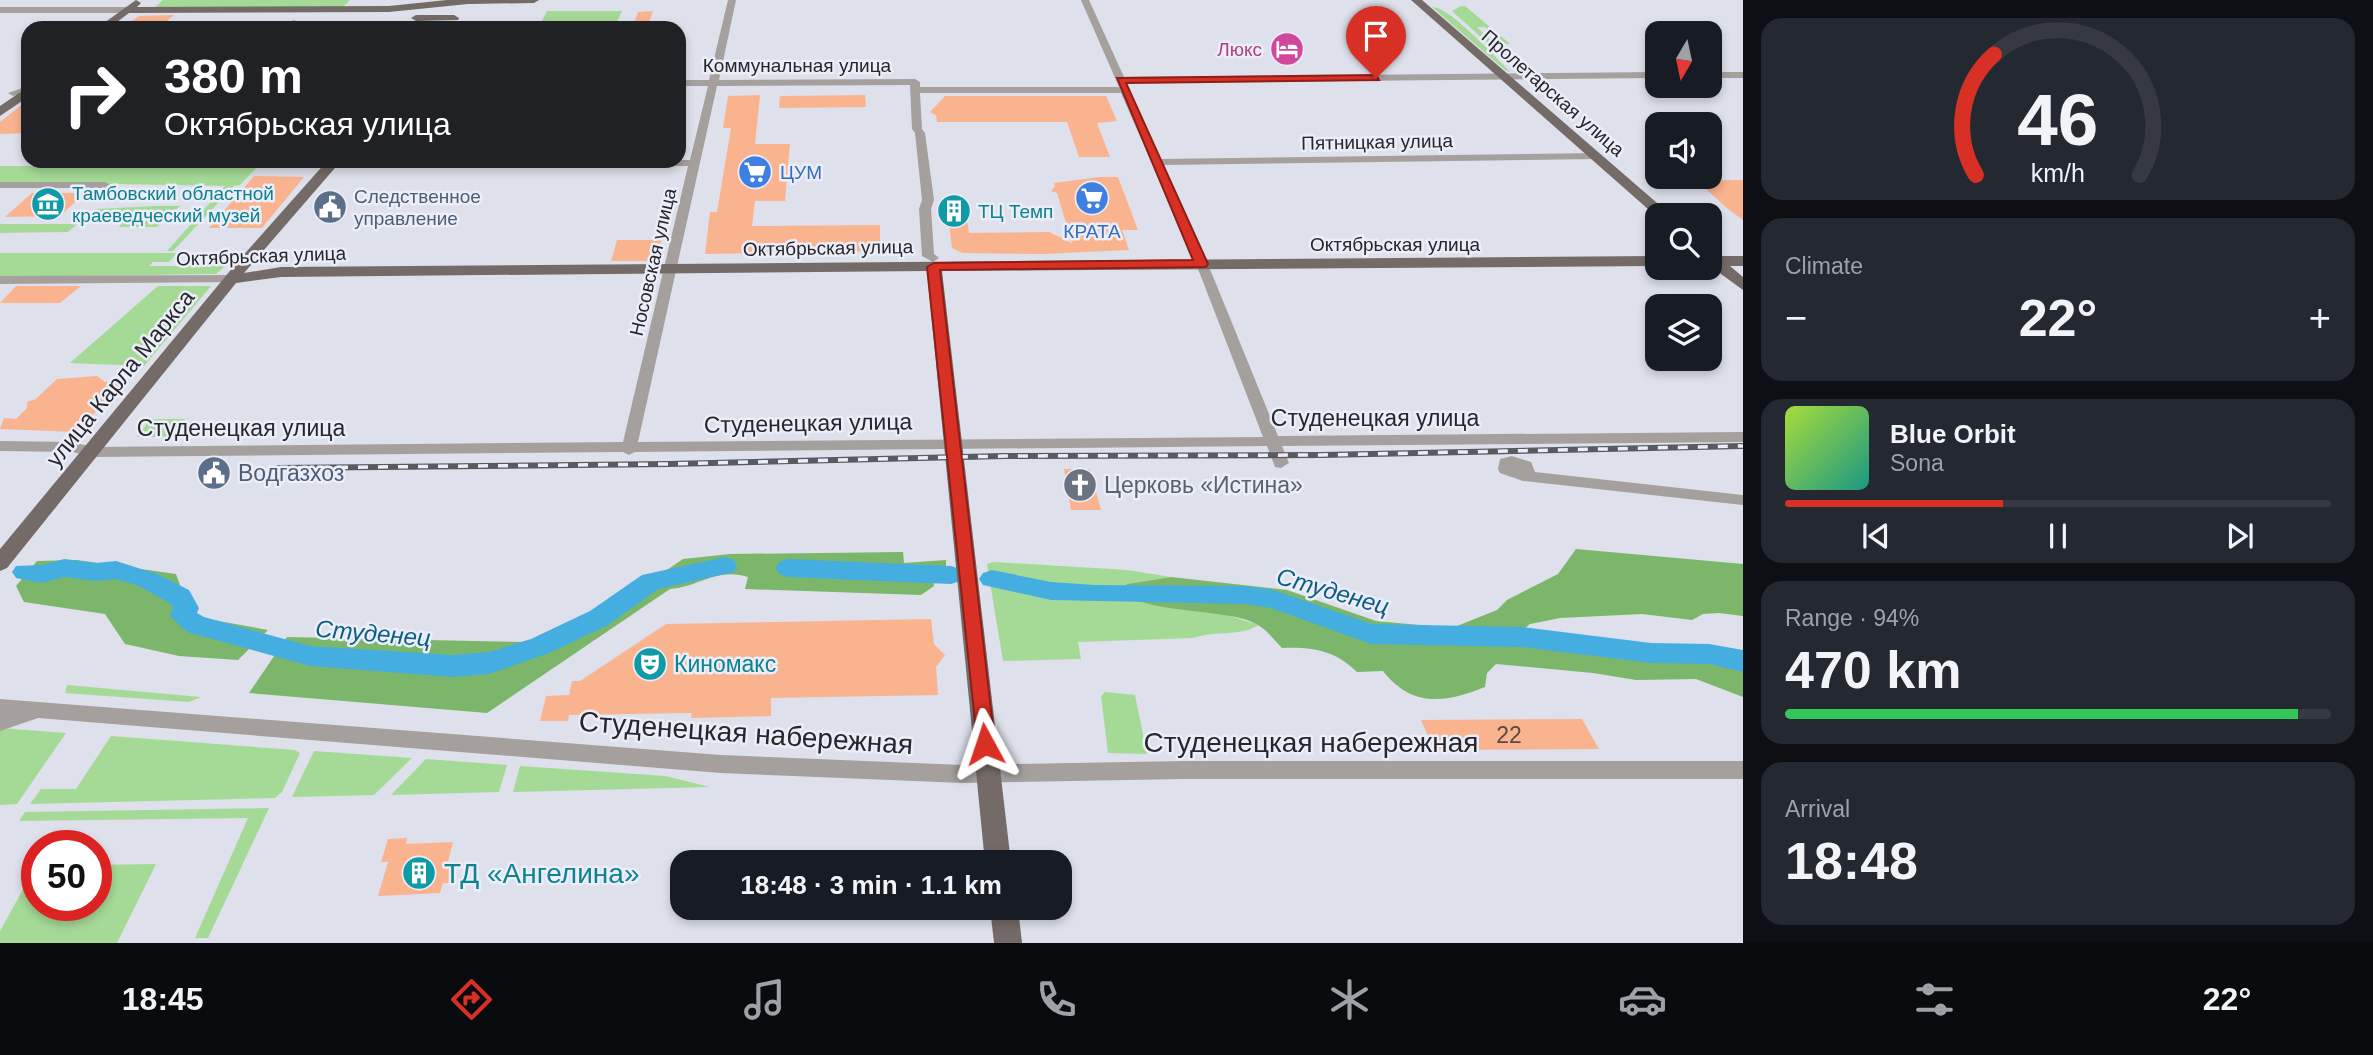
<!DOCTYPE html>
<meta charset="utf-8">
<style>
body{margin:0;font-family:Helvetica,sans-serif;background:#242831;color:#f1f3f6;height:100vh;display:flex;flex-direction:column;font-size:26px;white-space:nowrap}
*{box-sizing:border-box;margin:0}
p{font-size:23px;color:#9ea1a6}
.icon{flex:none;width:38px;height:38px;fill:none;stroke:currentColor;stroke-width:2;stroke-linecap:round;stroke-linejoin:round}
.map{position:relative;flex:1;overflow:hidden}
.drawer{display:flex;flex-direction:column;gap:18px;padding:18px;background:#0d0f14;width:630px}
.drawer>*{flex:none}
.banner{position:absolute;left:21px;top:21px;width:665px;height:147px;border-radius:21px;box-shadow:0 4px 10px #0003;background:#202124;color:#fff;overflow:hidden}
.needle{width:46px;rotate:189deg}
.controls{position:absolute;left:1645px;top:21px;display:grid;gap:14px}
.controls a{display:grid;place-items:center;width:77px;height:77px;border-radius:14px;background:#171b24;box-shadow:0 4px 10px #0003;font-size:35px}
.speed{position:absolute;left:21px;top:830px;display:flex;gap:14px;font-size:35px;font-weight:700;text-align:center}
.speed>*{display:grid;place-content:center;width:91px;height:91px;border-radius:50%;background:#171b24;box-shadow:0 4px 10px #0003;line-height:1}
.speed .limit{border:10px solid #d22;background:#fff;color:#111}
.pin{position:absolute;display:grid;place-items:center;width:60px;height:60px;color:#fff;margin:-72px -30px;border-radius:50% 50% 50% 0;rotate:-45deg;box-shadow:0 0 7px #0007}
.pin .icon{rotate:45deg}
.me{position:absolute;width:77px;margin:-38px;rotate:355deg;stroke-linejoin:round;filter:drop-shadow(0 0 5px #0008)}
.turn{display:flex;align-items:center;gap:24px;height:147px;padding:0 28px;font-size:32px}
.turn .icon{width:91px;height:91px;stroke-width:2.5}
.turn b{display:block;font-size:49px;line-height:60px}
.big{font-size:52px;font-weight:700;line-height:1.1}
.drawer .card{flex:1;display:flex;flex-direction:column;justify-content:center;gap:10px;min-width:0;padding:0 24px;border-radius:21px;background:#242831}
.drawer .dial{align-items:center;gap:0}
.dial svg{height:182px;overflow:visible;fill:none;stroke:#363941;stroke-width:7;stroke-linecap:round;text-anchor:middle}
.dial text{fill:#f1f3f6;stroke:none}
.song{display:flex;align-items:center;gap:21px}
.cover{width:84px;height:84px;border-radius:10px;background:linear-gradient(135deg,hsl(80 70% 55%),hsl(170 70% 35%))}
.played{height:7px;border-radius:4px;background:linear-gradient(90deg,#d93025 40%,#363941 40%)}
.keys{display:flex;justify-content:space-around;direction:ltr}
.heat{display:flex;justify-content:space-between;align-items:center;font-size:38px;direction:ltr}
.charge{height:10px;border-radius:5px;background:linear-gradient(90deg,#34c759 94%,#363941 0)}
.trip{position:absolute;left:670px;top:850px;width:402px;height:70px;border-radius:21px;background:#171b24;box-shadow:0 4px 10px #0003;font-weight:700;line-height:70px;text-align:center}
.tab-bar{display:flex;height:112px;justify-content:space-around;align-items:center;background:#090b0e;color:#9ea1a6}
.tab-bar .icon{width:49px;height:49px}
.tab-bar .active{color:#d93025}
.tab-bar b{font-size:32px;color:#f1f3f6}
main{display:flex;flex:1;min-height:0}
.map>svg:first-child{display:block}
.green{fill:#a5d996}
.forest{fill:#7bb66b}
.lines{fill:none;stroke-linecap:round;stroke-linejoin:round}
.river{fill:#45aee1;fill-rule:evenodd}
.building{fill:#fab38f}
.minor{fill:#a5a09e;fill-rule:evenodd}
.major{fill:#746a67;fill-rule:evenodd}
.rail-casing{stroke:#595960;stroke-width:6}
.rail{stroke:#ebedf8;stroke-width:3.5;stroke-dasharray:10;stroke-linecap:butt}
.route{fill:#d93025;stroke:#8d1f18;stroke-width:2}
.labels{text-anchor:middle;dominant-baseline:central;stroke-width:5;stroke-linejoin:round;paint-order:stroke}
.far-hotel-label{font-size:19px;fill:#b23c85;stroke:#ebedf8;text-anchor:end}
.far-street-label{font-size:19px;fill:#26262b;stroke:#ebedf8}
.far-shop-label{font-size:19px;fill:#366cbe;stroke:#ebedf8;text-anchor:start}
.far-culture-label{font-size:19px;fill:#0d838f;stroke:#ebedf8;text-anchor:start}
.far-service-label{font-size:19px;fill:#4e5e75;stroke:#ebedf8;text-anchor:start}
.street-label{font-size:23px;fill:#26262b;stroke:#ebedf8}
.service-label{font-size:23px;fill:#4e5e75;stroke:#ebedf8;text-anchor:start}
.worship-label{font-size:23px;fill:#5b616d;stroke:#ebedf8;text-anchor:start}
.culture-label{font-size:23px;fill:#0d838f;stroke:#ebedf8;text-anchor:start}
.near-number-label{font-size:23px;fill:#5b4944}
.water-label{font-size:24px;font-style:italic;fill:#0c5e81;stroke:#ebedf8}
.near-street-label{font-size:28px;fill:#26262b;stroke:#ebedf8}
.near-culture-label{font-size:28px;fill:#0d838f;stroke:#ebedf8;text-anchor:start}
</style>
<main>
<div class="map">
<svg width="1743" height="943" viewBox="0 0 1743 943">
<rect width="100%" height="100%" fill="#dee0eb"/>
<g class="green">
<polygon points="163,0 350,0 343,7 154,8"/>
<polygon points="1461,6 1465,6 1510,44 1501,43 1485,27 1477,27 1498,47 1508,49 1535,71 1521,71 1493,48 1497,46 1491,46 1452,11"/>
<path d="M1432 7C1451 7 1496 59 1511 72L1505 70Z"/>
<polygon points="547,11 622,11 614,28 538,28"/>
<polygon points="76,162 261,163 240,185 234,186 173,251 167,251 225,186 0,182 0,166 72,166"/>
<polygon points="155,206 180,206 157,227 119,227 126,218 87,218 96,209"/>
<polygon points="0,224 77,224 68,232 0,233"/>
<polygon points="0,253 177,253 169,262 153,262 149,266 225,266 216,274 0,277"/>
<polygon points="158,286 211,286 144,366 70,363"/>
<polygon points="150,419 185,419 172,437 137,437"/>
<path d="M993 562 1127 570 1171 577 1127 584 1259 625C1239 637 1216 630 1193 638L1078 642 1081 659 1003 661 987 564Z"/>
<polygon points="67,685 201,697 189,702 65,693"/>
<polygon points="1105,692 1135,695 1147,754 1108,753 1101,696"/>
<polygon points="0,728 66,733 17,804 0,805"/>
<polygon points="111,736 295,750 300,753 282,792 275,798 30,804 41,789 76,789"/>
<polygon points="314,751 412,758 374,795 292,797"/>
<polygon points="426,759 507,765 499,792 391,795"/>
<polygon points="520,766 665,776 710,787 513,792"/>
<polygon points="269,808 208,938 195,938 248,818 19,821 25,812"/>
<polygon points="156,864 117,943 0,943 0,931 36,866 37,905 96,905 96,865"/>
</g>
<g class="forest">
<path d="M1576 549 1743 564V616L1719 613 1703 614 1692 620 1642 614 1560 618 1530 624 1519 633 1527 641 1540 646 1693 659 1743 667V697L1696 679 1636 680 1593 673 1496 664 1487 673 1485 687C1445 703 1412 708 1383 671L1357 672C1334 650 1313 647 1282 648 1275 641 1267 630 1258 625 1231 607 1135 615 1123 589L1127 584 1171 577 1287 590 1376 621 1452 628 1497 610 1507 600 1558 574Z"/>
<path d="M903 552 904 563 946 560V566L932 568 934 586 921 595 745 589 748 577C718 567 698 587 670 589L487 713 249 693 287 637 525 642 600 615 683 559 730 554Z"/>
<polygon points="77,560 176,574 191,616 268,630 238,660 179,656 125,644 105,614 24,602 16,586 37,561"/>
</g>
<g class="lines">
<g class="river">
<polygon points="725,557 734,560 737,566 734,572 658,589 608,625 549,653 489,674 453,677 310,666 187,632 170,616 173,608 171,604 139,586 116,579 96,581 64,577 42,583 16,578 12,572 16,566 42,565 64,559 96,563 116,561 157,574 189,590 199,608 197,613 204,617 310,646 453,655 489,652 531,639 590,611 642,575"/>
<polygon points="788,559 951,566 960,569 964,575 960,581 951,584 788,577 779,574 776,568 779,562"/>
<polygon points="992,570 1051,582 1095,585 1245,586 1273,590 1372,624 1522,627 1651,643 1709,644 1743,650 1743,672 1709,664 1651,663 1522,647 1371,644 1271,608 1245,604 1051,600 983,585 979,579 983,573"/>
</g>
</g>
<g class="building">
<polygon points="653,11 647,28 632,28 638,12"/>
<polygon points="174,15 158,28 121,28 139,16"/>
<polygon points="760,95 755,144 790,144 785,201 755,201 752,226 880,225 880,251 705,254 710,212 717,212 731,128 723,128 728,96"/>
<polygon points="865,95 866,107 779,108 780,96"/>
<polygon points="945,96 1106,96 1117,121 1097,123 1110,157 1079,157 1067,122 937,122 936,115 930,112"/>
<polygon points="28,100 28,133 0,134 0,122"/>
<polygon points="254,176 304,177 262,228 209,228"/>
<polygon points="1100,177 1118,177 1138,230 1122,230 1129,250 1043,254 962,253 952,248 947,207 965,207 969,233 1049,232 1072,243 1057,193 1051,191 1055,186 1054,183"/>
<polygon points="1696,180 1743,180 1743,220 1728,209"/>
<polygon points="32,193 85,193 60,216 5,217"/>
<polygon points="617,240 661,240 657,261 611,261"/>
<polygon points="16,286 81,286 60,303 0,303"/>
<polygon points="97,376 105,382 127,383 113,399 112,406 99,408 77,432 0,429 4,418 16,419 27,408 27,402 36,399 57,379"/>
<polygon points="1064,469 1090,469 1101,510 1071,510"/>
<polygon points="931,619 934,644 945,655 936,667 938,695 771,698 771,716 691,718 692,713 569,715 568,721 540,721 546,696 569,695 572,681 580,681 666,624"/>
<polygon points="1582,719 1599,749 1434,750 1421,720"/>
<polygon points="407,838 406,844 453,842 448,862 457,861 451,883 443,883 440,893 378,896 388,862 381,862 388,839"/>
</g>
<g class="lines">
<g class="minor">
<path d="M728 0H736L719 80 915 79 920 82V87H1119L1081 0H1089L1124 77 1657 72V78L1126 83 1161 159 1597 153 1602 156 1597 159 1163 165 1212 274 1278 436 1743 432V442L1282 446 1289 463 1281 468 1275 467 1267 446 635 452 629 455 623 452 93 457 72 452 0 451V441L72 442 93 447 623 442 688 166 330 168 325 165 330 162 690 160 708 86H679V80H709ZM910 85 912 129 915 133 922 200 919 209 922 256 933 262 939 258 934 254 931 209 934 200 925 133 922 129 920 93H1121L1200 274 1263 437 638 442 717 86Z"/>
<polygon points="0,7 127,7 131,10 127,13 0,13"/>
<polygon points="293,20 300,22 295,28 286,28"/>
<rect x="1710" y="72" width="33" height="6"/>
<polygon points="28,86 28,92 13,96 8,93"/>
<polygon points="0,182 105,182 111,185 105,188 0,188"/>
<polygon points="232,275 238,279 237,282 0,284 0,276"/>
<polygon points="1512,456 1531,462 1535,472 1743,495 1743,505 1523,481 1500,473 1498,469 1500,459"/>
<polygon points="0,699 721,755 963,765 1183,761 1743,761 1743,779 1183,779 963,783 721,773 38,718 0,731"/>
</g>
<g class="major">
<polygon points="136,0 141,3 137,7 389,6 447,0 539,0 534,3 468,4 389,12 129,13 109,28 97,28"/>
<polygon points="1411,0 1422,0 1671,215 1657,217"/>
<polygon points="454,15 459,18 458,20 416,21 411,18 416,15"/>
<polygon points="28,87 28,97 0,116 0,106"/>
<polygon points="327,161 341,161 244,273 281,267 1657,256 1657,266 942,271 1011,863 985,863 927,271 281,277 236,283 7,568 0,571 0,549 239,260"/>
<polygon points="1710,252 1720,256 1743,256 1743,266 1730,266 1743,277 1743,290 1710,266"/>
<polygon points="990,908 1018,908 1022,943 994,943"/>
</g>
<g class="rail-casing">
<polyline id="rail" points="278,468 669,464 1004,456 1322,455 1743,446"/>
</g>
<use href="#rail" class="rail"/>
</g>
<polygon class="route" points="1376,75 1379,80 1126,83 1208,264 1206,267 940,270 995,744 992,750 985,752 978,750 927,267 934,263 1193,260 1117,78"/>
<defs>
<g id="hotel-disc" transform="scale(1.75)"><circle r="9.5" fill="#d1479c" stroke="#ebedf8"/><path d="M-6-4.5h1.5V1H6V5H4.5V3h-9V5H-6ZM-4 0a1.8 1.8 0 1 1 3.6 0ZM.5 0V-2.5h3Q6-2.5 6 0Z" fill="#fff"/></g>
<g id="supermarket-disc" transform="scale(1.75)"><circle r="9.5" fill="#3f7fe0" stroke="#ebedf8"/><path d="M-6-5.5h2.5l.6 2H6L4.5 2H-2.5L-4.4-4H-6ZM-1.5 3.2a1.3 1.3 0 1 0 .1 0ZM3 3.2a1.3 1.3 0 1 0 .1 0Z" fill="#fff"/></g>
<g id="museum-disc" transform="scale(1.75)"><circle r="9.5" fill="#0f9aa8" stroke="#ebedf8"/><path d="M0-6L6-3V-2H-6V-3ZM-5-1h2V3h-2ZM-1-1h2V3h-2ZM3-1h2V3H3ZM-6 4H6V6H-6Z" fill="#fff"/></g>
<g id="civic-disc" transform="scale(1.75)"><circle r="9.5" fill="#5c6f8a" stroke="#ebedf8"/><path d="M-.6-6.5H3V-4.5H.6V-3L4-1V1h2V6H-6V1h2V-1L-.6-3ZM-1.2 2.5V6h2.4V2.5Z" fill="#fff"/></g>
<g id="building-disc" transform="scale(1.75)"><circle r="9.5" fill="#0f9aa8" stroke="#ebedf8"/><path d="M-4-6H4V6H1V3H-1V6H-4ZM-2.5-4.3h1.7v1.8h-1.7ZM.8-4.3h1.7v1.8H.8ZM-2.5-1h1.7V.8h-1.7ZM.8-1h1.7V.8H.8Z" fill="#fff"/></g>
<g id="church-disc" transform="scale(1.75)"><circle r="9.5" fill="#6b7280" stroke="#ebedf8"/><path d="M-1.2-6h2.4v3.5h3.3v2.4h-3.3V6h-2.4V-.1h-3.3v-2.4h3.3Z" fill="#fff"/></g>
<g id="theatre-disc" transform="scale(1.75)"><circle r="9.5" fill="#0f9aa8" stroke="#ebedf8"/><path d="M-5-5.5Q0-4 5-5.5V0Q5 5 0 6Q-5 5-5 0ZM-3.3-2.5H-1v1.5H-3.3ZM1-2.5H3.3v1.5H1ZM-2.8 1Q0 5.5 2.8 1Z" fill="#fff"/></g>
</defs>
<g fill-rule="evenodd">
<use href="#hotel-disc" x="1287" y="49"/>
<use href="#supermarket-disc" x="755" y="172"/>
<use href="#supermarket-disc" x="1092" y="198"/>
<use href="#museum-disc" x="48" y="204"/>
<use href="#civic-disc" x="330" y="207"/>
<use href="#building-disc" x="954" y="211"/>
<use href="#civic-disc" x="214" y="473"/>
<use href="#church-disc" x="1080" y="485"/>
<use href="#theatre-disc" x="650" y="664"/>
<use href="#building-disc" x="419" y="873"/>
</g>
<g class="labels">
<g class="far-hotel-label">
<text x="1262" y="49">Люкс</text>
</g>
<g class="far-street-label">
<text x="797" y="65">Коммунальная улица</text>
<text transform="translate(1553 93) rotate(41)">Пролетарская улица</text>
<text transform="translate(1377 142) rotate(-1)">Пятницкая улица</text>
<text x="1395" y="244">Октябрьская улица</text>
<text transform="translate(828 248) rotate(-1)">Октябрьская улица</text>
<text transform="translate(261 256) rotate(-2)">Октябрьская улица</text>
<text transform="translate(653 262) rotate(-77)">Носовская улица</text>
</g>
<g class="far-shop-label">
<text x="780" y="172">ЦУМ</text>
<text x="1092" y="231" text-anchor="middle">КРАТА</text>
</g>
<g class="far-culture-label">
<text x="72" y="193">Тамбовский областной<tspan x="72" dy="22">краеведческий музей</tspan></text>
<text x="978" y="211">ТЦ Темп</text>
</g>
<g class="far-service-label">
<text x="354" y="196">Следственное<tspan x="354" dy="22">управление</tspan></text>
</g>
<g class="street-label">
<text transform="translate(120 378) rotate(-51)">улица Карла Маркса</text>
<text x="1375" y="418">Студенецкая улица</text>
<text transform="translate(808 423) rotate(-1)">Студенецкая улица</text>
<text x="241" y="428">Студенецкая улица</text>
</g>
<g class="service-label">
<text x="238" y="473">Водгазхоз</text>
</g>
<g class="worship-label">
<text x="1104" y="485">Церковь «Истина»</text>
</g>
<g class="culture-label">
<text x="674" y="664">Киномакс</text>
</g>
<g class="near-number-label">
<text x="1509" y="735">22</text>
</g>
<g class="water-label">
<text transform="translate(1333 591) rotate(16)">Студенец</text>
<text transform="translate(373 633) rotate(5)">Студенец</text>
</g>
<g class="near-street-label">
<text transform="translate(746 733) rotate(4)">Студенецкая набережная</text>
<text x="1311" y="742">Студенецкая набережная</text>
</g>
<g class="near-culture-label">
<text x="444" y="873">ТД «Ангелина»</text>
</g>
</g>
</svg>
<div class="controls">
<a><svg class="needle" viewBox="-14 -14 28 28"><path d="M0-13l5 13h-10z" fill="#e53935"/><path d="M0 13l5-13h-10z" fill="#9ea1a6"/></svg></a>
<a><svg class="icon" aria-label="sound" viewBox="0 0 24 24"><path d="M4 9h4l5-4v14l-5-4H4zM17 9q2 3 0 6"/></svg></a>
<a><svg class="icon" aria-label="search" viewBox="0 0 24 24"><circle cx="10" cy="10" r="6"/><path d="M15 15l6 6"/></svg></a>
<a><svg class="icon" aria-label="layers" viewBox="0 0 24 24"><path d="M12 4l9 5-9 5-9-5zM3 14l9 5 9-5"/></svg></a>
</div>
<div class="speed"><div class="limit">50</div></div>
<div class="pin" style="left:1376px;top:78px;background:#d93025"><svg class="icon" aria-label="arrive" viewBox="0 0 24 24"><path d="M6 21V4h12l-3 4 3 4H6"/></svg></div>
<svg class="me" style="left:985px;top:744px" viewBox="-20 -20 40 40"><path d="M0-17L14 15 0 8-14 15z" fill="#d93025" stroke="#fff" stroke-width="4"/></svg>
<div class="trip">18:48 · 3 min · 1.1 km</div>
<div class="banner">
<div class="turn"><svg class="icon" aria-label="right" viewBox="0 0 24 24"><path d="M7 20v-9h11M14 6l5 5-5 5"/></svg><div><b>380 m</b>Октябрьская улица</div></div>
</div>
</div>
<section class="drawer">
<div class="card dial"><svg viewBox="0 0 100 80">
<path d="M14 69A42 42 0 1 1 86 69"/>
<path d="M14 69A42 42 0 0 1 22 16" stroke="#d93025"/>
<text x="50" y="56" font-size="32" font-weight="700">46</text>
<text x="50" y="72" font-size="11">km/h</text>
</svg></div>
<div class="card"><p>Climate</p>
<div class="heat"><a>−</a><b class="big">22°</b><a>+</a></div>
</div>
<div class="card">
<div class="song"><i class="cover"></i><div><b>Blue Orbit</b><p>Sona</p></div></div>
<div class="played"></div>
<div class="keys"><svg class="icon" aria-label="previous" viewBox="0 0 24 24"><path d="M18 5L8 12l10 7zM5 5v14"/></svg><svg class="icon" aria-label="pause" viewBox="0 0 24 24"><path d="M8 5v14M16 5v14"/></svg><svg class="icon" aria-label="next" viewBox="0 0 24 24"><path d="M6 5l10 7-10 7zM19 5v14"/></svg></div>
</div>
<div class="card"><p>Range · 94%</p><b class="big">470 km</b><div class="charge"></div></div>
<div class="card"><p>Arrival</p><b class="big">18:48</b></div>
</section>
</main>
<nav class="tab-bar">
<b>18:45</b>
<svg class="icon active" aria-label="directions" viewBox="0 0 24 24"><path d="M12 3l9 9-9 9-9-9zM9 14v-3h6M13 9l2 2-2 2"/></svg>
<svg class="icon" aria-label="music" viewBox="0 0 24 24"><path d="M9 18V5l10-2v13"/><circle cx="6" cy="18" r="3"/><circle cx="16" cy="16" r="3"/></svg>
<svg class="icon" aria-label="phone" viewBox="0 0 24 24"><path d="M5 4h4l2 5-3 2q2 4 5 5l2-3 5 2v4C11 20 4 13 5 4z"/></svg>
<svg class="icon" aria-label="climate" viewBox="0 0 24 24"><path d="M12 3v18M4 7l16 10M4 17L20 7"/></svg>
<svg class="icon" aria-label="car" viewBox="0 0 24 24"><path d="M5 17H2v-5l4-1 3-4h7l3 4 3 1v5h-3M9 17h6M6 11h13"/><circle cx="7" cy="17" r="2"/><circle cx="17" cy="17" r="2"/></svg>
<svg class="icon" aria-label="filters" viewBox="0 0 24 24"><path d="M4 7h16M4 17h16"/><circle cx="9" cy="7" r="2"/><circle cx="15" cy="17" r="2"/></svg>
<b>22°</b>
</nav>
